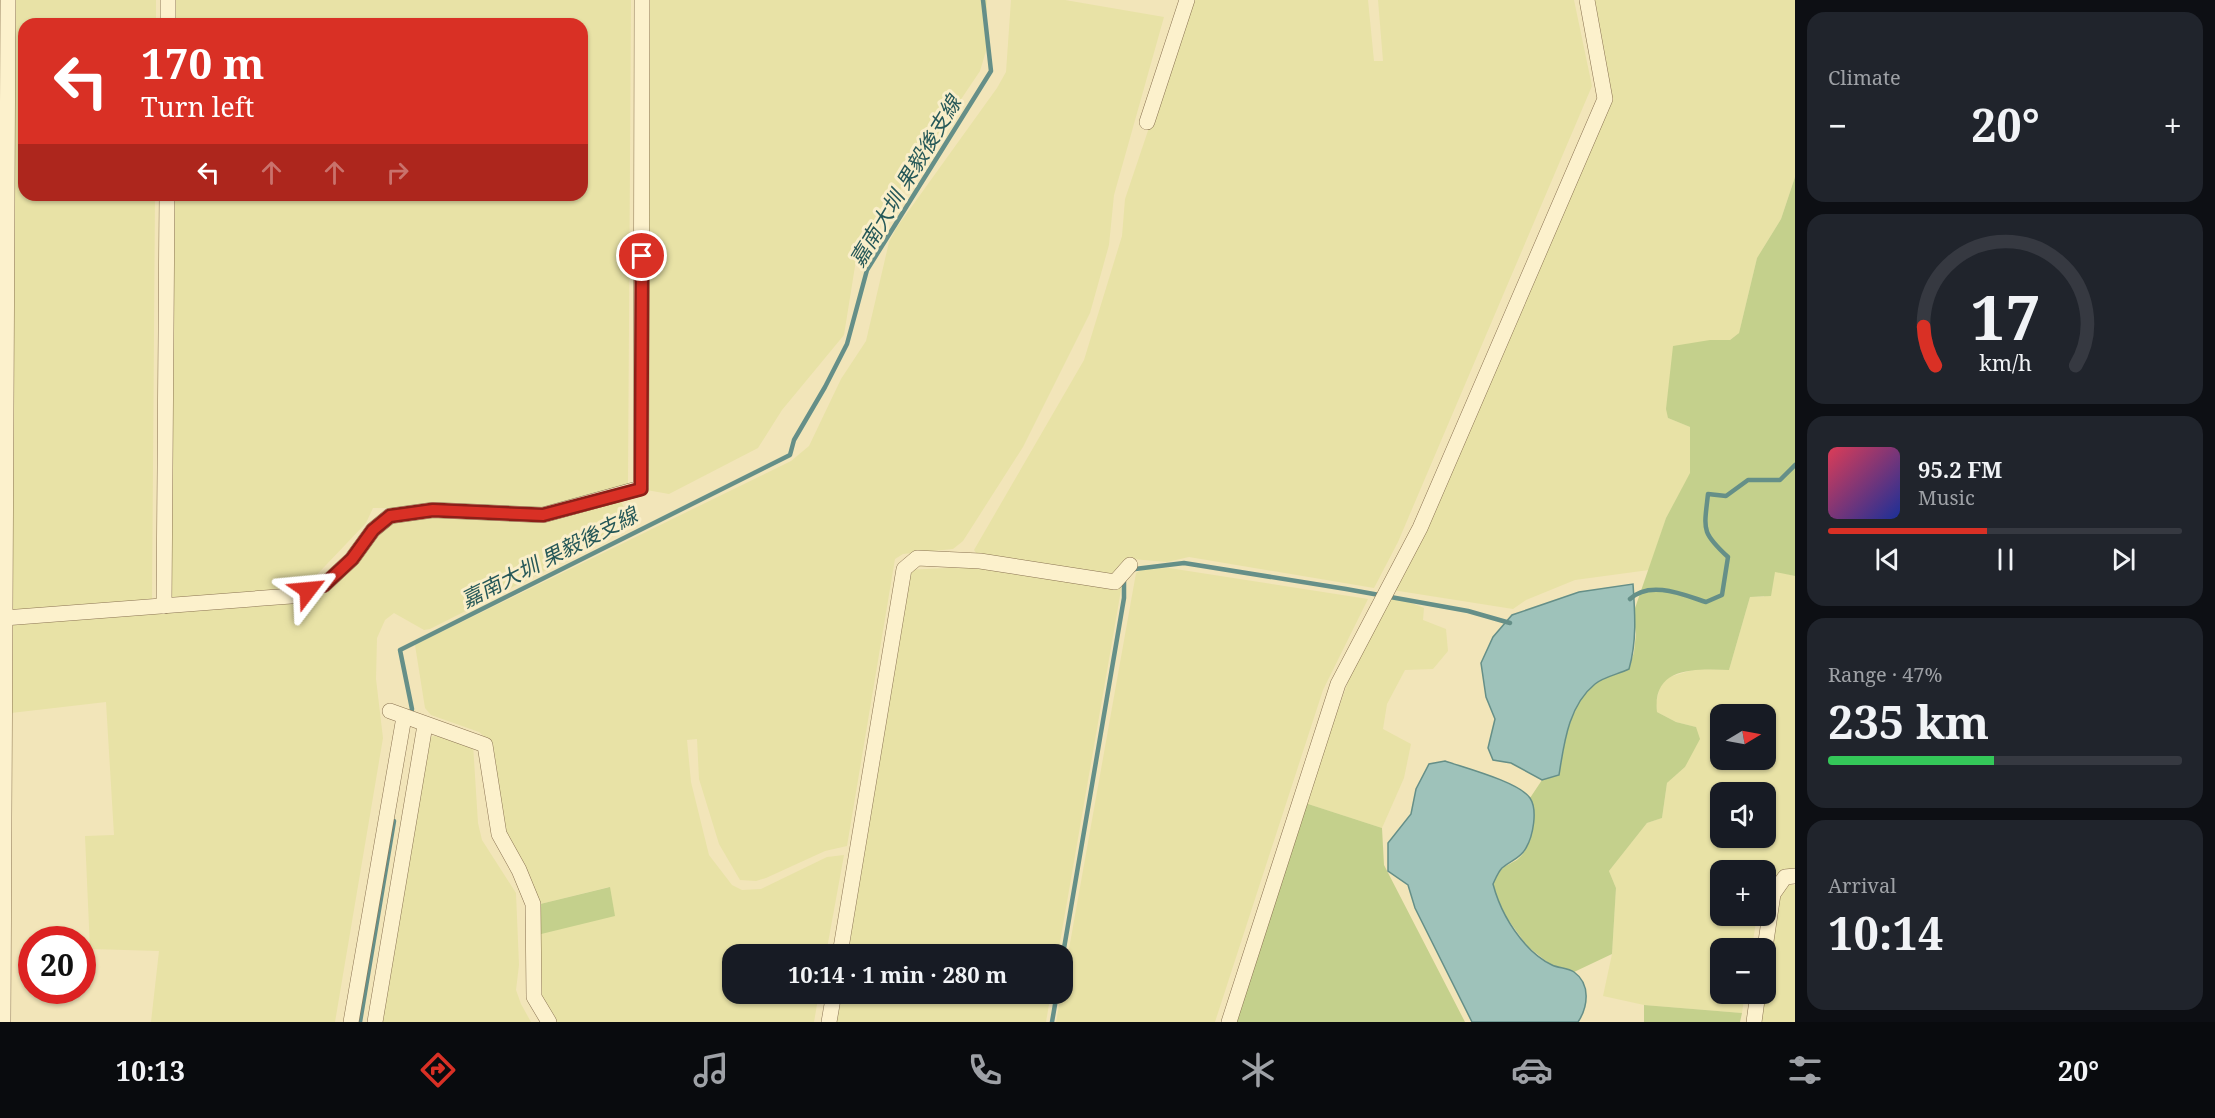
<!DOCTYPE html>
<meta charset="utf-8">
<style>
body{margin:0;font-family:"Noto Serif","Noto Sans TC",serif;background:#20242c;color:#f1f3f6;height:100vh;display:flex;flex-direction:column;font-size:22px;white-space:nowrap}
*{box-sizing:border-box;margin:0}
p{font-size:20px;color:#9ea1a6}
.icon{flex:none;width:33px;height:33px;fill:none;stroke:currentColor;stroke-width:2;stroke-linecap:round;stroke-linejoin:round}
.map{position:relative;flex:1;overflow:hidden}
.side{display:flex;flex-direction:column;gap:12px;padding:12px;background:#0d0f14;width:420px}
.side>*{flex:none}
.hud{position:absolute;left:18px;top:18px;width:570px;height:183px;border-radius:18px;box-shadow:0 2px 4px #0004;background:#d93025;color:#fff;overflow:hidden}
.needle{width:39px;rotate:80deg}
.tools{position:absolute;left:1710px;top:704px;display:grid;gap:12px}
.tools a{display:grid;place-items:center;width:66px;height:66px;border-radius:12px;background:#171b24;box-shadow:0 2px 4px #0004;font-size:30px}
.speed{position:absolute;left:18px;top:926px;display:flex;gap:12px;font-size:30px;font-weight:700;text-align:center}
.speed>*{display:grid;place-content:center;width:78px;height:78px;border-radius:50%;background:#171b24;box-shadow:0 2px 4px #0004;line-height:1}
.speed .limit{border:9px solid #d22;background:#fff;color:#111}
.pin{position:absolute;display:grid;place-items:center;width:51px;height:51px;color:#fff;margin:-26px;border:3px solid #fff;border-radius:50%;box-shadow:0 2px 6px #0007}
.me{position:absolute;width:66px;margin:-33px;rotate:61deg;stroke-linejoin:round;filter:drop-shadow(0 0 4px #0008)}
.turn{display:flex;align-items:center;gap:21px;height:126px;padding:0 24px;font-size:27px}
.turn .icon{width:78px;height:78px;stroke-width:2.5}
.turn b{display:block;font-size:42px;line-height:51px}
.lanes{display:flex;align-items:center;height:57px;padding:0 24px;background:#0003;justify-content:center;gap:30px;direction:ltr}
.lanes .off{opacity:.35}
.big{font-size:45px;font-weight:700;line-height:1.1}
.side .card{flex:1;display:flex;flex-direction:column;justify-content:center;gap:9px;min-width:0;padding:0 21px;border-radius:18px;background:#20242c}
.side .dial{align-items:center;gap:0}
.dial svg{height:156px;overflow:visible;fill:none;stroke:#363941;stroke-width:7;stroke-linecap:round;text-anchor:middle}
.dial text{fill:#f1f3f6;stroke:none}
.song{display:flex;align-items:center;gap:18px}
.cover{width:72px;height:72px;border-radius:9px;background:linear-gradient(135deg,hsl(350 70% 55%),hsl(230 70% 35%))}
.played{height:6px;border-radius:3px;background:linear-gradient(90deg,#d93025 45%,#363941 45%)}
.keys{display:flex;justify-content:space-around;direction:ltr}
.heat{display:flex;justify-content:space-between;align-items:center;font-size:33px;direction:ltr}
.charge{height:9px;border-radius:4px;background:linear-gradient(90deg,#34c759 47%,#363941 0)}
.trip{position:absolute;left:722px;top:944px;width:351px;height:60px;border-radius:18px;background:#171b24;box-shadow:0 2px 4px #0004;font-weight:700;line-height:60px;text-align:center}
.tab-bar{display:flex;height:96px;justify-content:space-around;align-items:center;background:#090b0e;color:#9ea1a6}
.tab-bar .icon{width:42px;height:42px}
.tab-bar .current{color:#d93025}
.tab-bar b{font-size:27px;color:#f1f3f6}
main{display:flex;flex:1;min-height:0}
.map>svg:first-child{display:block}
.farmland{fill:#e8e2a6;fill-rule:evenodd}
.green{fill:#c4d08c}
.water{fill:#9ec2ba;stroke:#658f88;stroke-width:1.5}
.lines{fill:none;stroke-linecap:round;stroke-linejoin:round}
.stream{stroke:#658f88;stroke-width:4.5}
.minor-casing{stroke:#8a7352;stroke-width:16}
.minor{stroke:#fcf1cc;stroke-width:15}
.route-casing{stroke:#8d1f18;stroke-width:15}
.route{stroke:#d93025;stroke-width:10}
.labels{text-anchor:middle;dominant-baseline:central;stroke-width:6;stroke-linejoin:round;paint-order:stroke}
.water-label{font-size:21px;font-style:italic;fill:#265858;stroke:#f9eec9}
</style>
<main>
<div class="map">
<svg width="1795" height="1022" viewBox="0 0 1795 1022">
<rect width="100%" height="100%" fill="#f2e5b9"/>
<g class="farmland">
<polygon points="10,0 156,0 156,24 24,24 24,195 155,195 152,603 11,614"/>
<polygon points="167,0 631,0 628,483 620,490 544,509 373,508 366,523 307,585 285,597 163,601 166,195 582,195 582,24 167,24"/>
<polygon points="641,0 987,0 986,51 980,71 866,241 856,260 844,335 782,410 758,448 669,494 641,489"/>
<polygon points="1011,0 1065,0 1164,17 1114,195 1109,245 1090,313 1023,447 963,541 953,549 903,554 895,559 847,846 825,851 766,878 756,881 740,880 719,844 699,779 697,739 687,740 691,782 709,855 732,885 742,890 761,889 827,857 844,855 826,954 732,954 732,993 819,993 814,1022 551,1022 536,997 533,936 609,887 532,906 503,843 488,740 479,732 431,715 425,708 415,645 791,461 809,446 841,379 866,341 889,242 897,227 997,88 1006,72"/>
<polygon points="1192,0 1368,0 1374,61 1383,61 1378,0 1574,0 1592,86 1398,542 1374,588 1189,557 1167,562 1132,559 1125,567 1058,954 839,954 906,570 966,567 980,558 974,550 1084,360 1122,236 1125,199"/>
<polygon points="1585,0 1795,0 1795,177 1781,219 1757,258 1739,333 1730,340 1710,340 1668,418 1690,427 1690,474 1666,518 1649,570 1575,580 1526,600 1513,609 1386,589 1601,95"/>
<polygon points="620,498 631,527 430,629 424,630 394,613 385,620 377,638 376,679 383,738 335,1022 151,1022 159,951 90,949 85,836 114,835 106,702 11,713 11,625 286,604 297,600 399,516 535,519"/>
<polygon points="1169,568 1368,599 1323,690 1215,1022 1056,1022 1136,573 1143,569"/>
<path d="M1775 571 1795 576V875H1778L1769 877 1766 882V870H1720V915H1757L1752 948H1720V993H1745L1742 1013 1644 1005 1603 996 1612 954 1616 888 1609 871 1647 823 1662 818 1667 783 1685 767 1696 727 1676 722 1657 712 1656 703 1660 687 1666 678 1696 669 1729 670 1750 597H1764ZM1720 714H1766V759H1720ZM1720 792H1766V837H1720Z"/>
<polygon points="1387,593 1424,608 1423,620 1446,629 1448,651 1433,669 1405,670 1387,704 1383,729 1411,744 1404,778 1382,828 1305,803 1349,679"/>
<polygon points="435,736 473,744 478,823 482,840 516,893 519,965 516,990 521,1004 531,1022 376,1022 429,737"/>
<polygon points="1790,885 1795,885 1795,1022 1751,1022 1756,993 1766,993 1766,948 1779,888"/>
<polygon points="833,993 1051,993 1046,1022 828,1022"/>
</g>
<g class="green">
<path d="M1795 177V576L1775 572 1771 596 1750 597 1729 670C1696 669 1652 666 1657 712L1676 722 1696 727 1700 739 1685 767 1667 783 1662 818 1647 823 1609 871 1616 888 1612 954 1574 972 1551 965 1527 946 1499 907 1493 884C1495 879 1498 872 1503 868 1508 864 1515 862 1519 858 1534 843 1536 817 1530 798L1542 780 1559 775C1564 744 1568 706 1595 684 1603 677 1619 674 1629 669L1634 652 1636 634 1633 614 1666 518 1690 473V427L1668 418 1666 409 1673 346 1710 340H1730L1739 333 1757 258 1781 219Z"/>
<polygon points="1305,803 1382,828 1384,865 1465,1022 1227,1022"/>
<polygon points="610,887 615,916 533,936 532,906"/>
<polygon points="1644,1005 1742,1013 1740,1022 1644,1022"/>
</g>
<g class="water">
<path d="M1633 584C1635 613 1637 641 1629 669 1619 674 1603 677 1595 684 1568 706 1564 744 1559 775L1542 780 1511 763 1493 760 1488 748 1495 719 1486 697 1481 663 1493 637 1512 615 1579 592Z"/>
<path d="M1445 761C1465 768 1519 782 1530 798 1538 810 1533 836 1526 848 1520 859 1511 860 1502 868 1498 872 1495 880 1493 884 1499 907 1510 927 1526 945 1532 952 1543 961 1552 965 1558 968 1568 968 1574 972 1591 984 1588 1007 1578 1022H1472L1415 908 1408 885 1388 871V843L1411 814 1416 789 1429 764Z"/>
</g>
<g class="lines">
<g class="stream">
<polyline points="1132,571 1135,569 1184,563 1346,589 1468,611 1510,623"/>
<path d="M1630 599C1650 580 1684 595 1706 602L1722 595 1728 557C1701 532 1704 530 1708 494L1726 496 1748 480H1780L1795 465"/>
<polyline points="411,715 412,709 400,650 790,455 794,440 825,387 847,344 867,270 991,71 983,0"/>
<polyline points="1062,960 1124,598 1124,578"/>
<polyline points="360,1022 394,821"/>
<polyline points="1052,1022 1057,993"/>
</g>
<g class="minor-casing">
<g id="minor">
<polyline points="168,24 168,0"/>
<polyline points="1147,122 1187,0"/>
<polyline points="164,606 167,195"/>
<polyline points="4,618 291,596 324,585 352,559 373,530 390,516 433,510 543,515 641,488 642,0"/>
<polyline points="390,711 485,745 499,834 519,870 533,904 534,997 549,1022"/>
<polyline points="1765,948 1773,894 1785,877 1795,876"/>
<polyline points="840,954 904,569 917,558 980,561 1115,582 1130,565"/>
<polyline points="3,1022 8,0"/>
<polyline points="351,1022 404,717"/>
<polyline points="375,1022 425,725"/>
<polyline points="829,1022 834,993"/>
<polyline points="1229,1022 1338,684 1420,528 1605,99 1587,0"/>
<polyline points="1754,1022 1758,993"/>
</g>
</g>
<use href="#minor" class="minor"/>
</g>
<g class="lines">
<g class="route-casing">
<polyline id="route" points="308,590 324,585 352,559 373,530 390,516 433,510 543,515 641,489 642,256"/>
</g>
<use href="#route" class="route"/>
</g>
<g class="labels">
<g class="water-label">
<text transform="translate(905 181) rotate(-59)">嘉南大圳 果毅後支線</text>
<text transform="translate(549 557) rotate(-27)">嘉南大圳 果毅後支線</text>
</g>
</g>
</svg>
<div class="tools">
<a><svg class="needle" viewBox="-14 -14 28 28"><path d="M0-13l5 13h-10z" fill="#e53935"/><path d="M0 13l5-13h-10z" fill="#9ea1a6"/></svg></a>
<a><svg class="icon" aria-label="sound" viewBox="0 0 24 24"><path d="M4 9h4l5-4v14l-5-4H4zM17 9q2 3 0 6"/></svg></a>
<a>+</a>
<a>−</a>
</div>
<div class="speed"><div class="limit">20</div></div>
<div class="pin" style="left:642px;top:256px;background:#d93025"><svg class="icon" aria-label="arrive" viewBox="0 0 24 24"><path d="M6 21V4h12l-3 4 3 4H6"/></svg></div>
<svg class="me" style="left:308px;top:590px" viewBox="-20 -20 40 40"><path d="M0-17L14 15 0 8-14 15z" fill="#d93025" stroke="#fff" stroke-width="4"/></svg>
<div class="trip">10:14 · 1 min · 280 m</div>
<div class="hud">
<div class="turn"><svg class="icon" aria-label="left" viewBox="0 0 24 24"><path d="M17 20v-9H6M10 6l-5 5 5 5"/></svg><div><b>170 m</b>Turn left</div></div>
<div class="lanes"><svg class="icon" aria-label="left" viewBox="0 0 24 24"><path d="M17 20v-9H6M10 6l-5 5 5 5"/></svg><svg class="icon off" aria-label="ahead" viewBox="0 0 24 24"><path d="M12 20V5M6 11l6-6 6 6"/></svg><svg class="icon off" aria-label="ahead" viewBox="0 0 24 24"><path d="M12 20V5M6 11l6-6 6 6"/></svg><svg class="icon off" aria-label="right" viewBox="0 0 24 24"><path d="M7 20v-9h11M14 6l5 5-5 5"/></svg></div>
</div>
</div>
<section class="side">
<div class="card"><p>Climate</p>
<div class="heat"><a>−</a><b class="big">20°</b><a>+</a></div>
</div>
<div class="card dial"><svg viewBox="0 0 100 80">
<path d="M14 69A42 42 0 1 1 86 69"/>
<path d="M14 69A42 42 0 0 1 8 49" stroke="#d93025"/>
<text x="50" y="56" font-size="32" font-weight="700">17</text>
<text x="50" y="72" font-size="11">km/h</text>
</svg></div>
<div class="card">
<div class="song"><i class="cover"></i><div><b>95.2 FM</b><p>Music</p></div></div>
<div class="played"></div>
<div class="keys"><svg class="icon" aria-label="previous" viewBox="0 0 24 24"><path d="M18 5L8 12l10 7zM5 5v14"/></svg><svg class="icon" aria-label="pause" viewBox="0 0 24 24"><path d="M8 5v14M16 5v14"/></svg><svg class="icon" aria-label="next" viewBox="0 0 24 24"><path d="M6 5l10 7-10 7zM19 5v14"/></svg></div>
</div>
<div class="card"><p>Range · 47%</p><b class="big">235 km</b><div class="charge"></div></div>
<div class="card"><p>Arrival</p><b class="big">10:14</b></div>
</section>
</main>
<nav class="tab-bar">
<b>10:13</b>
<svg class="icon current" aria-label="directions" viewBox="0 0 24 24"><path d="M12 3l9 9-9 9-9-9zM9 14v-3h6M13 9l2 2-2 2"/></svg>
<svg class="icon" aria-label="music" viewBox="0 0 24 24"><path d="M9 18V5l10-2v13"/><circle cx="6" cy="18" r="3"/><circle cx="16" cy="16" r="3"/></svg>
<svg class="icon" aria-label="phone" viewBox="0 0 24 24"><path d="M5 4h4l2 5-3 2q2 4 5 5l2-3 5 2v4C11 20 4 13 5 4z"/></svg>
<svg class="icon" aria-label="climate" viewBox="0 0 24 24"><path d="M12 3v18M4 7l16 10M4 17L20 7"/></svg>
<svg class="icon" aria-label="car" viewBox="0 0 24 24"><path d="M5 17H2v-5l4-1 3-4h7l3 4 3 1v5h-3M9 17h6M6 11h13"/><circle cx="7" cy="17" r="2"/><circle cx="17" cy="17" r="2"/></svg>
<svg class="icon" aria-label="filters" viewBox="0 0 24 24"><path d="M4 7h16M4 17h16"/><circle cx="9" cy="7" r="2"/><circle cx="15" cy="17" r="2"/></svg>
<b>20°</b>
</nav>
